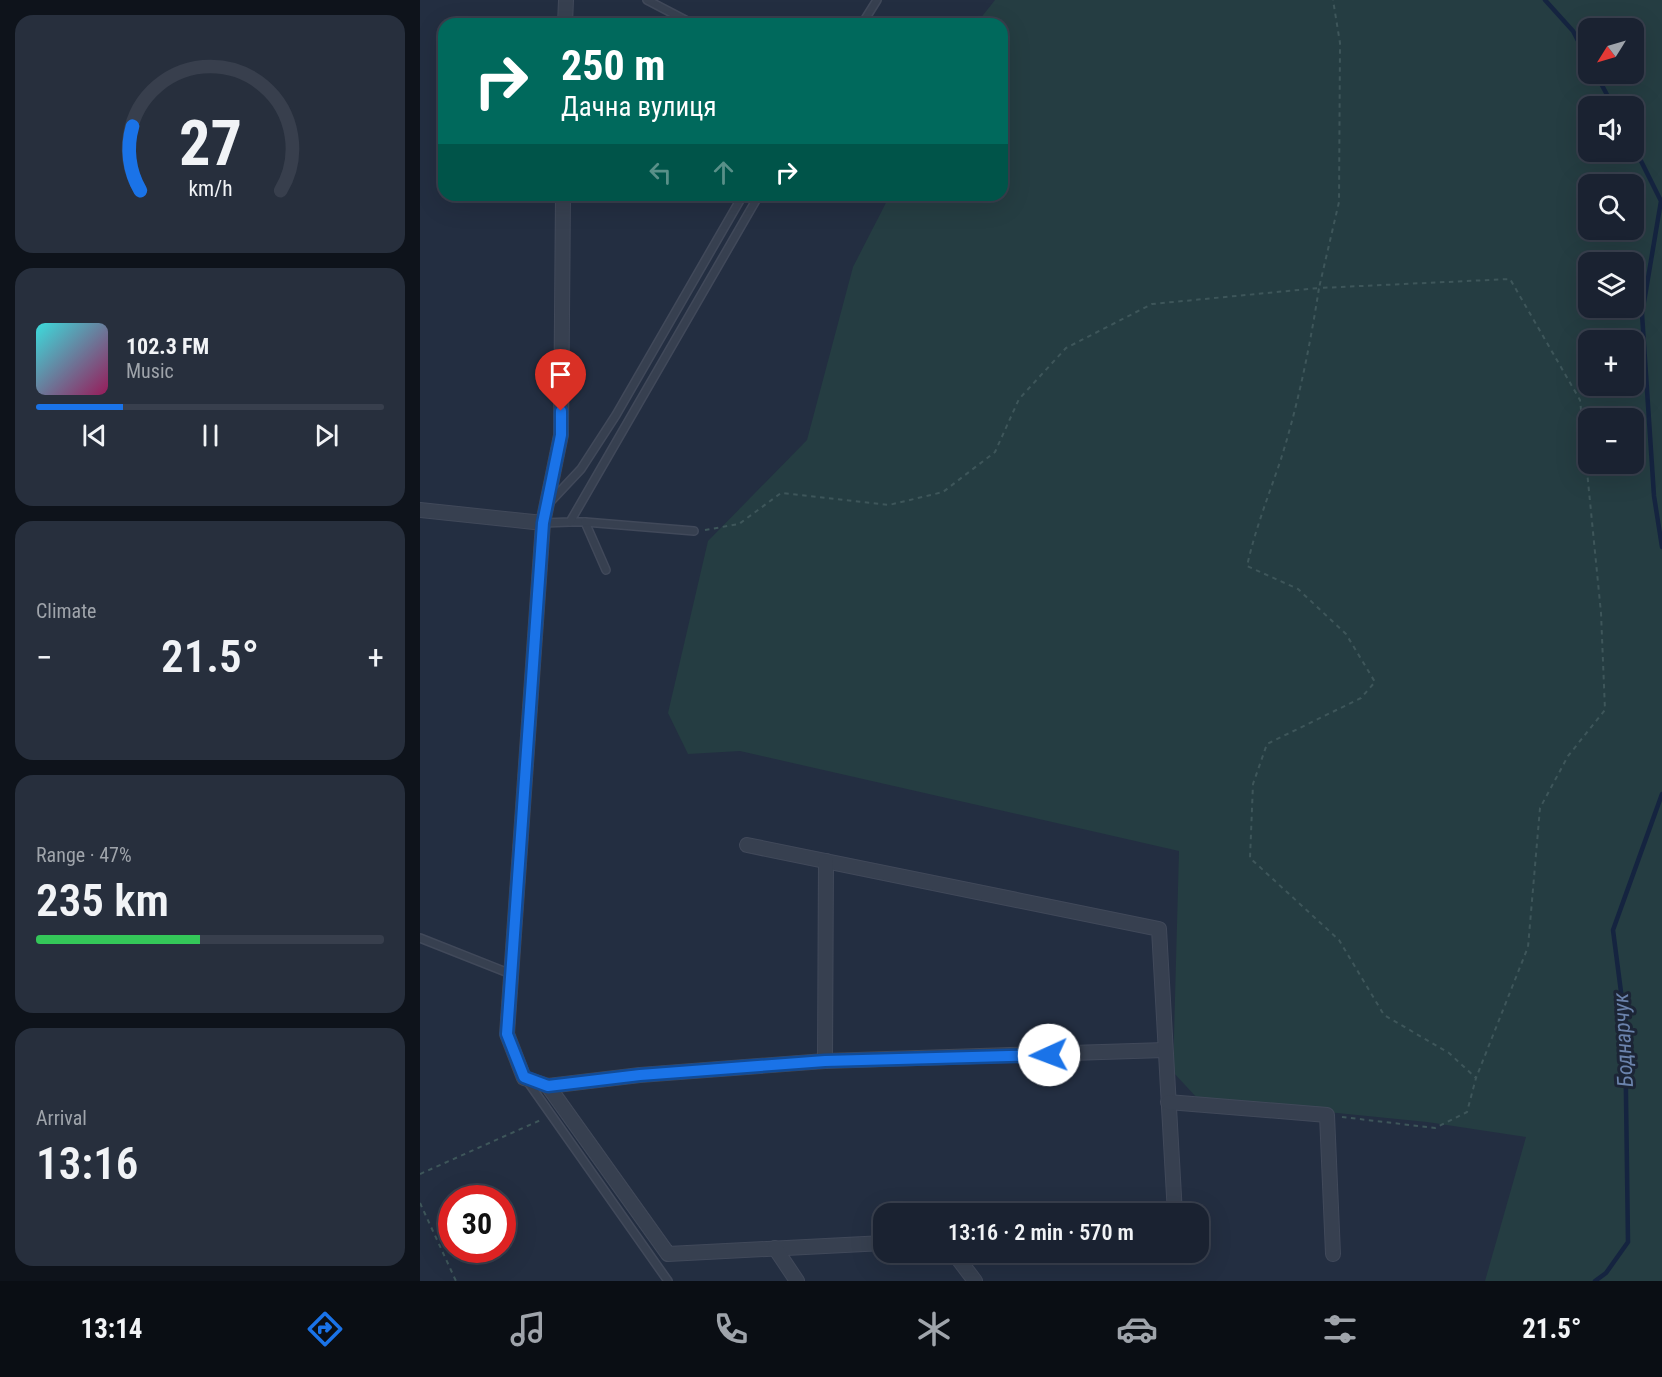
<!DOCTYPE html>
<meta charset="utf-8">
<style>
body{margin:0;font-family:"Roboto Condensed",sans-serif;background:#272f3d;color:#f1f3f6;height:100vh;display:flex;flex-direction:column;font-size:22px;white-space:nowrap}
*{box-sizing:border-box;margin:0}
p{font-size:20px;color:#9fa4ab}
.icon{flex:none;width:33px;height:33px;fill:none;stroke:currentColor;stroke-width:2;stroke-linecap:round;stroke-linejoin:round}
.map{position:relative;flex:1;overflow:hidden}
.drawer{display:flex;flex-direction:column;gap:15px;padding:15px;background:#0e131b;width:420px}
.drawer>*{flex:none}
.banner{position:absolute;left:18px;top:18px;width:570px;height:183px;border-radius:18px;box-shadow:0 6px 24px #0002,0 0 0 2px #383f4d;background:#00695c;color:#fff;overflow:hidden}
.needle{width:39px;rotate:233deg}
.buttons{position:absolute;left:1158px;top:18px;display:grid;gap:12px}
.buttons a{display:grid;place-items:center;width:66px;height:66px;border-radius:12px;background:#1a2231;box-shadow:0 6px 24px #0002,0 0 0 2px #383f4d;font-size:30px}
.speed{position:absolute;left:18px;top:1185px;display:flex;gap:12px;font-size:30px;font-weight:700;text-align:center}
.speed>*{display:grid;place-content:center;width:78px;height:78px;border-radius:50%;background:#1a2231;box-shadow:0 6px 24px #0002,0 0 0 2px #383f4d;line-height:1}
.speed .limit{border:9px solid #d22;background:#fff;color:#111}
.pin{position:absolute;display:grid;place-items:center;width:51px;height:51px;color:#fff;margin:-62px -26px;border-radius:50% 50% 50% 0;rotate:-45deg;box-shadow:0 0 6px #0007}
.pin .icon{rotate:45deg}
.me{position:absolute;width:66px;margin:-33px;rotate:268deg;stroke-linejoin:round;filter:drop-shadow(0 0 4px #0008)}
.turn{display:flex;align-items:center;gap:21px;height:126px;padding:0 24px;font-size:27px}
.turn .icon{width:78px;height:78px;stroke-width:2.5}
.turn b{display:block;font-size:42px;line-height:51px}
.lanes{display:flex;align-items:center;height:57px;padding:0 24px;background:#0003;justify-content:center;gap:30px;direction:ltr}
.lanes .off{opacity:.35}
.big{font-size:45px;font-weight:600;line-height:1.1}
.drawer .widget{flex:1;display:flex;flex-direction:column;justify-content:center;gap:9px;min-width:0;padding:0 21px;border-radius:18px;background:#272f3d}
.drawer .dial{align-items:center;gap:0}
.dial svg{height:156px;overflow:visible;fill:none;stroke:#383f4d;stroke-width:7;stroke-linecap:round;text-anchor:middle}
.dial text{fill:#f1f3f6;stroke:none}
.song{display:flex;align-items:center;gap:18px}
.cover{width:72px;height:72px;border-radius:9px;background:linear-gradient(135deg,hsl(180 70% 55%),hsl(330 70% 35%))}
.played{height:6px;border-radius:3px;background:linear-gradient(90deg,#1a73e8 25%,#383f4d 25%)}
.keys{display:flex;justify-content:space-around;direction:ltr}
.heat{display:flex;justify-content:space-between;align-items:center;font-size:33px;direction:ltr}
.charge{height:9px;border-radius:4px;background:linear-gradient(90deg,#34c759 47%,#383f4d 0)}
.trip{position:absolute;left:453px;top:1203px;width:336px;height:60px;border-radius:18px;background:#1a2231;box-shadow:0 6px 24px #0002,0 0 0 2px #383f4d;font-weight:600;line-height:60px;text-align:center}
.dock{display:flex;height:96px;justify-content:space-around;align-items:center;background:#0a0e14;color:#9fa4ab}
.dock .icon{width:42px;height:42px}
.dock .selected{color:#1a73e8}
.dock b{font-size:27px;color:#f1f3f6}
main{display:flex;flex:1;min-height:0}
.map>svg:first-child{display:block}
.green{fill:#253d42;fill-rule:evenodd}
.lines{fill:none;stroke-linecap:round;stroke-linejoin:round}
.stream{stroke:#152440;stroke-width:4.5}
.service-casing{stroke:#41495a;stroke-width:10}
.minor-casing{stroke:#41495a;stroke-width:16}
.path{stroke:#3e565a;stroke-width:2;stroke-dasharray:4.5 4.5;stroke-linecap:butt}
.service{stroke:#374050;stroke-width:7}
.minor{stroke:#374050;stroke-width:14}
.route-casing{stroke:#114b97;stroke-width:15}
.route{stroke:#1a73e8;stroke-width:10}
.labels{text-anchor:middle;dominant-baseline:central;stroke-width:6;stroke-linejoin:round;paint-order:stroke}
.water-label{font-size:22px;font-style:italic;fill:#6b83ac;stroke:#1c2536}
</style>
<main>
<section class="drawer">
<div class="widget dial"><svg viewBox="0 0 100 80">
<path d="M14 69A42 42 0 1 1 86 69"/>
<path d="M14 69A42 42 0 0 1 10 36" stroke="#1a73e8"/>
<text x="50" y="56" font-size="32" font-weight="700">27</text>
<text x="50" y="72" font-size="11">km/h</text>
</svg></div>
<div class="widget">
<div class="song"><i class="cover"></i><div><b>102.3 FM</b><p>Music</p></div></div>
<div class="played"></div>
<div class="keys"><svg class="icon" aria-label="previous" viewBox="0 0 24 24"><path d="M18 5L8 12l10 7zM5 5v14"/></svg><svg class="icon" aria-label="pause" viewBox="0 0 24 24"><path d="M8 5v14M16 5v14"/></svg><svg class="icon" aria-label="next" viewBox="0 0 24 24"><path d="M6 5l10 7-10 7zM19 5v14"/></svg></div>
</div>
<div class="widget"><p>Climate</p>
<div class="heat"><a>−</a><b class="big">21.5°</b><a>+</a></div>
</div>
<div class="widget"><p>Range · 47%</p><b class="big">235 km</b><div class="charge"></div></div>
<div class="widget"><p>Arrival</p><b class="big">13:16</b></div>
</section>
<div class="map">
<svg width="1242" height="1281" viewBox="0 0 1242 1281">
<rect width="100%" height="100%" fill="#232e41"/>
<path class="green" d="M575 0H1242V1281H1065L1106 1137 1007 1122 778 1099 753 1072 759 851 320 751 268 754 248 713 288 541 387 440 433 267 470 195H582V24H556ZM1168 28H1214V74H1168ZM1168 106H1214V152H1168ZM1168 184H1214V230H1168ZM1168 262H1214V308H1168ZM1168 340H1214V386H1168ZM1168 418H1214V464H1168Z"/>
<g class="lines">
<g class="stream">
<polyline points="1125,0 1153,31 1168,60"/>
<polyline points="1176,74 1193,106"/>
<polyline points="1214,147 1241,201 1222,314 1234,496 1242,547"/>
<polyline points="1175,1281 1186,1273 1208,1242 1205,1023 1193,930 1242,794"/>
</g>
<g class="service-casing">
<g id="service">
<polyline points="227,0 273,24"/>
<polyline points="442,24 457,0"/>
<polyline points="130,502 161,469 196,415 323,195"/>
<polyline points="150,522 165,522 186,570"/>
<polyline points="165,522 274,531"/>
<polyline points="123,523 150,522 339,195"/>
<polyline points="0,938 91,974"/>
<polyline points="108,1082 248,1281"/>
</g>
</g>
<g class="minor-casing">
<g id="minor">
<polyline points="145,24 146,0"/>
<polyline points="143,195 141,435 123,523 87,1034 104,1078 128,1086 220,1075 405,1061 745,1050"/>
<polyline points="0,510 123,523"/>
<polyline points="327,845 739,929 755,1214"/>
<polyline points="405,1061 406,861"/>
<polyline points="128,1086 248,1254 464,1243"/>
<polyline points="748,1102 907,1115 913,1254"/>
<polyline points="355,1248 377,1281"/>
<polyline points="533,1252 555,1281"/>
</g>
</g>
<g class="path">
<polyline points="285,530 319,524 361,493 469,505 523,492 575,452 599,399 646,348 732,304 899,288 919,202 920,43 913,0"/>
<path d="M922 1117 1015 1128 1047 1112 1056 1078 1029 1053 964 1015 919 940 830 858 833 784 847 744 941 698 955 682 926 634 878 589 827 566C835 530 848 497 860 462 878 406 890 346 899 288L1090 279 1160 400 1181 613 1185 710 1148 756 1120 808 1108 947 1056 1078"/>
<polyline points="0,1174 123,1119"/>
<polyline points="0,1203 36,1281"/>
</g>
<use href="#service" class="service"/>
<use href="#minor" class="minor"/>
</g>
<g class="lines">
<g class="route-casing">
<polyline id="route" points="141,411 141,435 123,523 87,1034 104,1077 128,1086 220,1075 405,1061 629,1055"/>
</g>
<use href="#route" class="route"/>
</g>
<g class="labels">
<g class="water-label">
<text transform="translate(1203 1040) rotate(-93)">Боднарчук</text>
</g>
</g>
</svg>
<div class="buttons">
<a><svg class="needle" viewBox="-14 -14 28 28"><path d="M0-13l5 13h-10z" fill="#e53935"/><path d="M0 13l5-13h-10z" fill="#9fa4ab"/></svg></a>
<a><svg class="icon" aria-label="sound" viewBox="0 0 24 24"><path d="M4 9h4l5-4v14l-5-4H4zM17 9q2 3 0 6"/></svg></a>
<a><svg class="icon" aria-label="search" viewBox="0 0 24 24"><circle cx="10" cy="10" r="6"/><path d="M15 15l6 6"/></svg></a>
<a><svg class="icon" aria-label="layers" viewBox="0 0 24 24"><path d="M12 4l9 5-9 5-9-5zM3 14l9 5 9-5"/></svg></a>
<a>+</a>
<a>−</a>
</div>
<div class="speed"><div class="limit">30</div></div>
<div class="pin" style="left:141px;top:411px;background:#d93025"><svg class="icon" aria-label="arrive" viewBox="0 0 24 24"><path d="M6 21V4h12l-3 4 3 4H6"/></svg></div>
<svg class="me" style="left:629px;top:1055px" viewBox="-20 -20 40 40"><circle r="19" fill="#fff"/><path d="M0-13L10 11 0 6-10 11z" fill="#1a73e8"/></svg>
<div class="trip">13:16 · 2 min · 570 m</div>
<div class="banner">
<div class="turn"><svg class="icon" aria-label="right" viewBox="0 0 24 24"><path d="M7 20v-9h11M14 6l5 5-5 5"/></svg><div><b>250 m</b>Дачна вулиця</div></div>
<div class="lanes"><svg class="icon off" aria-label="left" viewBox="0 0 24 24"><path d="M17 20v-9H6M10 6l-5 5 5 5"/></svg><svg class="icon off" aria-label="ahead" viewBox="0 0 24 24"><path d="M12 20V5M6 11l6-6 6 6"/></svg><svg class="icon" aria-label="right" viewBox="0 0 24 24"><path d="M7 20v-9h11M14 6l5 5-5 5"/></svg></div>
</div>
</div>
</main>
<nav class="dock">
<b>13:14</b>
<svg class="icon selected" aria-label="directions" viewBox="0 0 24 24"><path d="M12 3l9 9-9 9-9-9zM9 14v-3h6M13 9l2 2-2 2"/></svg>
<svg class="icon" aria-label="music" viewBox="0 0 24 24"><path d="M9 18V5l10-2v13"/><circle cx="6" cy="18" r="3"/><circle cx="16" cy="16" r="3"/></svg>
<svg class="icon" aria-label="phone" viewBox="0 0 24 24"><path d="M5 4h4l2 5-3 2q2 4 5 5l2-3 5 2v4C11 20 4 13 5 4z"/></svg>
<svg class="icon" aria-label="climate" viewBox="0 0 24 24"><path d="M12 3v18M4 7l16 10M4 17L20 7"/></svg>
<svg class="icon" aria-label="car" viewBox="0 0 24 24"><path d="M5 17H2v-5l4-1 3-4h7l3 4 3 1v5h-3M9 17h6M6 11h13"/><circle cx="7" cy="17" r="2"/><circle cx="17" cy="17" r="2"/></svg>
<svg class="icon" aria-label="filters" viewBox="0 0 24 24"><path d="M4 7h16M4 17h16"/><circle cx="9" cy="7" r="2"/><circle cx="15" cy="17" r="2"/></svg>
<b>21.5°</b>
</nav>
